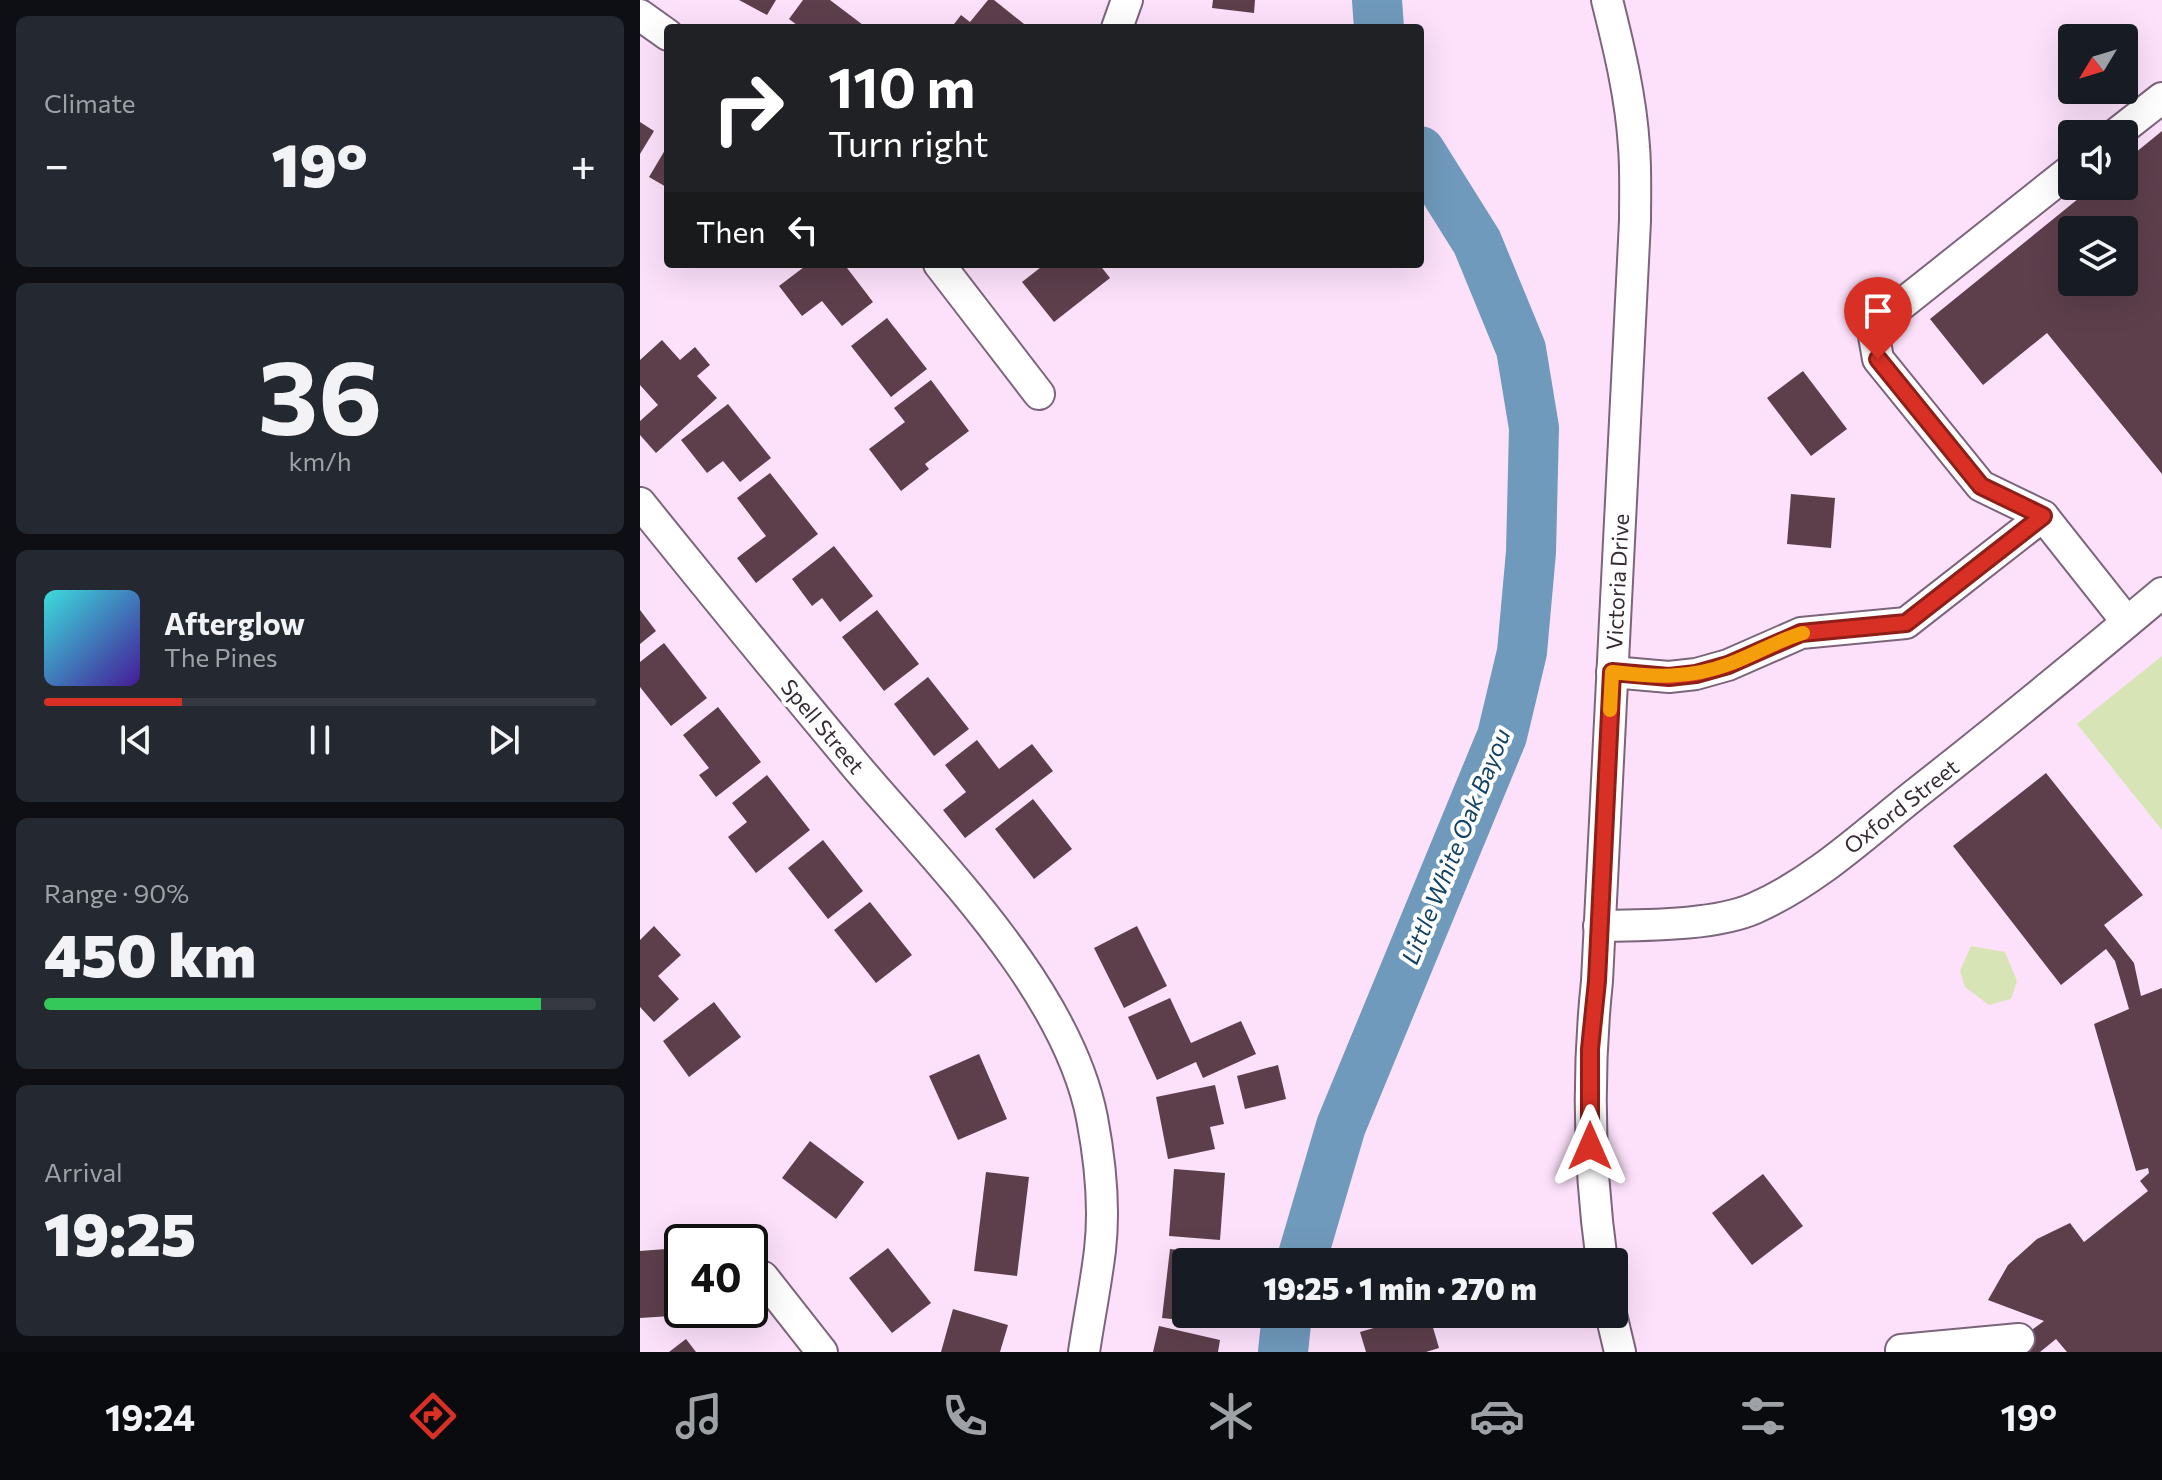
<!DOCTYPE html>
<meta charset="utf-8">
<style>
body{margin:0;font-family:Commissioner,sans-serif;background:#242831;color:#f1f3f6;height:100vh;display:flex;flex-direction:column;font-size:30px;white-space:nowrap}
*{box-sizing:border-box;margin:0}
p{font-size:26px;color:#9ea1a6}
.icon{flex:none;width:44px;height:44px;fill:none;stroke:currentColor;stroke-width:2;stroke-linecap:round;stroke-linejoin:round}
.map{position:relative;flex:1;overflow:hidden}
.drawer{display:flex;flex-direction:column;gap:16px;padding:16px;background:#0d0f14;width:640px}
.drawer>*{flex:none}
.top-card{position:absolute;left:24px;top:24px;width:760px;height:244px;border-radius:8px;box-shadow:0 8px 32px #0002;background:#202124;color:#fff;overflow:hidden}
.needle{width:52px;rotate:232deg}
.tools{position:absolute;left:1418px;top:24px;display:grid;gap:16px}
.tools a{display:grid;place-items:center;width:80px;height:80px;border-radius:8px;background:#171b24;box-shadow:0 8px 32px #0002;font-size:40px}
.speed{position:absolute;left:24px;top:1224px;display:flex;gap:16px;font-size:40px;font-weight:700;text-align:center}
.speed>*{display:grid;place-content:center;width:104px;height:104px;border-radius:50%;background:#171b24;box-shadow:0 8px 32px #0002;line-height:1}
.speed .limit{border:4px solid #111;border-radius:12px;background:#fff;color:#111}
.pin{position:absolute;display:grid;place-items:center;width:68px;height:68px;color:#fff;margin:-82px -34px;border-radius:50% 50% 50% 0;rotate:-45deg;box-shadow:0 0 8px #0007}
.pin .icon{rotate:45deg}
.me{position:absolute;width:88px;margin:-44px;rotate:0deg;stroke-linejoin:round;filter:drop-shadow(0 0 6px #0008)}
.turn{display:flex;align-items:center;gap:28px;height:168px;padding:0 32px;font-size:36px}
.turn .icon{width:104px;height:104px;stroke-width:2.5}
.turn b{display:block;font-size:56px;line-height:68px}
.then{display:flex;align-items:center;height:76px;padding:0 32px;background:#0003;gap:16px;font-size:30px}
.big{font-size:60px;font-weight:800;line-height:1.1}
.drawer .card{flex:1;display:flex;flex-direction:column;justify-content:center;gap:12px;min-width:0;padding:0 28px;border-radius:12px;background:#242831}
.drawer .dial{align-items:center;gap:0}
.dial b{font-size:104px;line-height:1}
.song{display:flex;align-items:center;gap:24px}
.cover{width:96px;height:96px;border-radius:12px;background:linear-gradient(135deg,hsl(180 70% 55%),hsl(260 70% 35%))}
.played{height:8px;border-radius:4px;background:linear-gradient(90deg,#d93025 25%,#363941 25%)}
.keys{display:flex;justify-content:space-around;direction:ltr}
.heat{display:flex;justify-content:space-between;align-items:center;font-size:44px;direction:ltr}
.charge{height:12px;border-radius:6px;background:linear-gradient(90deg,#34c759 90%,#363941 0)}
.trip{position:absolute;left:532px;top:1248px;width:456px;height:80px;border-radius:8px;background:#171b24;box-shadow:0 8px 32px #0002;font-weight:800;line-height:80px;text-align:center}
.dock{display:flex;height:128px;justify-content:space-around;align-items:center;background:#090b0e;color:#9ea1a6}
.dock .icon{width:56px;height:56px}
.dock .active{color:#d93025}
.dock b{font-size:36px;color:#f1f3f6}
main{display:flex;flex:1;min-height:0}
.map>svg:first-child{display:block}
.green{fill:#d7e5b6}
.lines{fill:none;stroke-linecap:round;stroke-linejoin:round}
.river{stroke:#709abc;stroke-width:50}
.building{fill:#5d3f4c;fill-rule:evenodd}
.minor-casing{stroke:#7c647b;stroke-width:34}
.minor{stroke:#fff;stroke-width:30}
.route-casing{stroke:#8d1f18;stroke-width:20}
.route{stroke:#d93025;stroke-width:14}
.slow{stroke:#f59e0b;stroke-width:14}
.labels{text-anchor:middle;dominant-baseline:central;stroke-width:8;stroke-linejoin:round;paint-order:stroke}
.street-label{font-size:22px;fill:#362b35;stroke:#fff}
.water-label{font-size:24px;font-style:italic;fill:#124366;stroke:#fff}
</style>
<main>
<section class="drawer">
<div class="card"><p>Climate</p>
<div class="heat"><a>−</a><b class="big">19°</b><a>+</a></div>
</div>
<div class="card dial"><b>36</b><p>km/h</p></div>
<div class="card">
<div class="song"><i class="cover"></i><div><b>Afterglow</b><p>The Pines</p></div></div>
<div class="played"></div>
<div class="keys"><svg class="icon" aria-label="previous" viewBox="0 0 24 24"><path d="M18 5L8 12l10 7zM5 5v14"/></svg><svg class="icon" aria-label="pause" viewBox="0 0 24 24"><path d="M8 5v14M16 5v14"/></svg><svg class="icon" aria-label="next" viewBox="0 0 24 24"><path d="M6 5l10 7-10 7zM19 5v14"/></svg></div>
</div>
<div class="card"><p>Range · 90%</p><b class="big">450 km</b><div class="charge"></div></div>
<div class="card"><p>Arrival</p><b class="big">19:25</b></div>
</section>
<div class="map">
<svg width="1522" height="1352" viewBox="0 0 1522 1352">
<rect width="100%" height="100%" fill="#fde1fb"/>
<g class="green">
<polygon points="1522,656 1522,830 1437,724"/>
<polygon points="1331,946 1365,952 1377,981 1371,999 1349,1005 1325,987 1320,971"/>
</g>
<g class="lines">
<g class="river">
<polyline points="737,0 739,28"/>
<polyline points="661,1262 701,1126 862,736 882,652 891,552 894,428 881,349 837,242 780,151"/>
<polyline points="643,1352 647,1314"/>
</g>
</g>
<g class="building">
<polygon points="99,0 136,0 127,15"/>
<polygon points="163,0 190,0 227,28 161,28 149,19"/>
<polygon points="348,0 354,0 389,28 311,28 321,15 330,22"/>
<polygon points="573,0 615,0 614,13 572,8"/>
<polygon points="0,122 14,131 0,154"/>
<path d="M1522 131V474L1407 333 1343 385 1290 319 1454 186H1484V162ZM1432 230H1484V282H1432Z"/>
<polygon points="28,145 28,188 9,177"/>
<polygon points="168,264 204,264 233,302 202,326 182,301 162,316 139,286"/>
<polygon points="405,264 459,264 470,278 414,322 382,282"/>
<polygon points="247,318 287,369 251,397 211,346"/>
<polygon points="22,340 40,360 55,347 70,365 57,376 77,398 16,453 0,435 0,421 18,405 0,385 0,360"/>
<polygon points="1163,371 1207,429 1171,456 1127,398"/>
<polygon points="291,380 329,431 285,464 289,469 261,491 229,449 265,422 254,408"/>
<polygon points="88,404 131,458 100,482 83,461 67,473 41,440"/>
<polygon points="130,473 178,534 116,583 97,558 126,536 97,498"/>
<polygon points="1151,494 1195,498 1191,548 1147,544"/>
<polygon points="194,546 233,596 200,622 182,598 172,606 152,579"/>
<polygon points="0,610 16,631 0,644"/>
<polygon points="237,610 279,664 244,691 202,637"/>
<polygon points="24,643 67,698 31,726 0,687 0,662"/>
<polygon points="288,677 329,729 294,756 254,704"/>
<polygon points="78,707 121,762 76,797 59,775 69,768 43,735"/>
<polygon points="337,740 359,769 392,744 413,771 325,838 303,810 326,792 305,765"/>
<polygon points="1406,773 1503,895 1464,925 1494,963 1501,996 1522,988 1522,1352 1427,1352 1416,1339 1400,1352 1361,1352 1404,1321 1348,1300 1368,1265 1397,1239 1430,1223 1444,1242 1508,1191 1500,1181 1509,1173 1508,1168 1496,1171 1454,1024 1489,1009 1475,961 1466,949 1421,985 1313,846"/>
<polygon points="127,775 170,830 116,873 88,837 107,822 92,803"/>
<polygon points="393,799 432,849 394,879 355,829"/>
<polygon points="183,840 223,891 188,919 148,868"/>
<polygon points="230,902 272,955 236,983 194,930"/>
<polygon points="14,926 41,955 18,976 39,999 14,1022 0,1007 0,940"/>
<polygon points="497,926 527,986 484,1008 454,948"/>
<polygon points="530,998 551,1043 601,1021 616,1054 563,1078 556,1062 517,1080 488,1017"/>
<polygon points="74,1002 101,1037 49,1077 23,1041"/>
<polygon points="339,1054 367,1119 318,1140 289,1076"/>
<polygon points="638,1065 646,1099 605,1109 597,1076"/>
<polygon points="575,1085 584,1124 570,1127 575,1149 528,1159 516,1097"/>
<polygon points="170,1141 224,1182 196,1219 142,1178"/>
<polygon points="534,1169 585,1173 580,1240 529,1236"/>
<polygon points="346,1172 389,1177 377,1276 334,1271"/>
<polygon points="1123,1174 1163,1226 1112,1265 1072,1213"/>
<polygon points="248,1248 291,1303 252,1333 209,1278"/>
<polygon points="26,1249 31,1316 0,1318 0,1251"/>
<polygon points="530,1249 577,1254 576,1262 546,1262 546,1314 571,1314 570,1323 522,1318"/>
<polygon points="313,1309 368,1325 360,1352 301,1352"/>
<polygon points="781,1314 789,1314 799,1348 786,1352 726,1352 720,1332"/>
<polygon points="519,1326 580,1340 578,1352 513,1352"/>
<polygon points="46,1339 56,1352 29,1352"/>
</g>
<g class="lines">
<g class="minor-casing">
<g id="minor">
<polyline points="0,15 28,35"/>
<polyline points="477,28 487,0"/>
<polyline points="1476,134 1522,98"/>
<polyline points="1432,169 1252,312 1234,336 1238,359 1341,486 1403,516 1487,622"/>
<polyline points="299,264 399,394"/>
<path d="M0 503C71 591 143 679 215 765 299 864 427 989 452 1118 460 1160 465 1207 460 1250 456 1284 449 1318 444 1352"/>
<polyline points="972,672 1029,677 1056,674 1088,665 1161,633 1266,623 1403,516"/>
<path d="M959 926C1003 925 1075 926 1115 908 1174 882 1223 836 1273 796 1357 730 1440 662 1522 593"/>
<path d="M962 1262C949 1168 947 1076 957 981L995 221C995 197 996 171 994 147 991 97 979 48 967 0"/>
<polyline points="123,1277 182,1352"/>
<polyline points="971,1314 980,1352"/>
<polyline points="1263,1352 1261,1350 1379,1339"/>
</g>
</g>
<use href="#minor" class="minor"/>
</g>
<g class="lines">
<g class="route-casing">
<polyline id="route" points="950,1146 950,1049 957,981 972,672 1029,677 1056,674 1088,665 1161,633 1266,623 1403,516 1341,486 1238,359"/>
</g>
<use href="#route" class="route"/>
<path class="slow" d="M970 710 972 672C1013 677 1050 679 1089 664 1114 655 1138 640 1163 633"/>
</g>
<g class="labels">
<g class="street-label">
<text transform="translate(977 582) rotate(-87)">Victoria Drive</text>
<text transform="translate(183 726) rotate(50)">Spell Street</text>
<text transform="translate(1261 806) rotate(-38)">Oxford Street</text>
</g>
<g class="water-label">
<text transform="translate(815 846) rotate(-68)">Little White Oak Bayou</text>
</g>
</g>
</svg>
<div class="tools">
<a><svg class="needle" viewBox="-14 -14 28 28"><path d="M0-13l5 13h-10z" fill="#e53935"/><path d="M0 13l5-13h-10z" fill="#9ea1a6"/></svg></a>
<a><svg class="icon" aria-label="sound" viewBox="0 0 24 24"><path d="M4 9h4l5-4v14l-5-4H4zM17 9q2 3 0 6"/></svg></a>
<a><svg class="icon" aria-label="layers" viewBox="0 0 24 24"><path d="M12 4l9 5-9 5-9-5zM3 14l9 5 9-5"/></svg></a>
</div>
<div class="speed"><div class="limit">40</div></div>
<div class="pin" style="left:1238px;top:359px;background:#d93025"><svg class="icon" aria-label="arrive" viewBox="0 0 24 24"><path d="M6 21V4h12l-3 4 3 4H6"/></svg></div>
<svg class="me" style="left:950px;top:1146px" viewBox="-20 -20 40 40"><path d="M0-17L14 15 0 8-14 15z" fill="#d93025" stroke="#fff" stroke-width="4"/></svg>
<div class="trip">19:25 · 1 min · 270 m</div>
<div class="top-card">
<div class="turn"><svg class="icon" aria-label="right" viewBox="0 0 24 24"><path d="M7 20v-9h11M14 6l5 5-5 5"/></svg><div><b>110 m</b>Turn right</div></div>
<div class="then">Then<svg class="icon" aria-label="left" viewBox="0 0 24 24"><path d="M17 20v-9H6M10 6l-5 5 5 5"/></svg></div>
</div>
</div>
</main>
<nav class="dock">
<b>19:24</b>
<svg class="icon active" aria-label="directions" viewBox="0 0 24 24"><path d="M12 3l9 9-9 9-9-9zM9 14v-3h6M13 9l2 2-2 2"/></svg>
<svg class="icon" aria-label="music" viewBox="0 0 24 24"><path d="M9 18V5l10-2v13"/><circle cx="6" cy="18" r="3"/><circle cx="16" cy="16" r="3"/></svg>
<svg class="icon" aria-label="phone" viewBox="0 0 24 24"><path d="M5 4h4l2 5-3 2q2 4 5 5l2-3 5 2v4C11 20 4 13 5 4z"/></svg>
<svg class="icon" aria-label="climate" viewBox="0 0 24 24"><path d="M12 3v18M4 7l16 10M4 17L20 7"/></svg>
<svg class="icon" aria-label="car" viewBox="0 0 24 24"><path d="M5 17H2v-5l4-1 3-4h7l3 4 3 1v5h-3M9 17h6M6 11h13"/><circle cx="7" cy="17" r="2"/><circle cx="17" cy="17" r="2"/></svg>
<svg class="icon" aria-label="filters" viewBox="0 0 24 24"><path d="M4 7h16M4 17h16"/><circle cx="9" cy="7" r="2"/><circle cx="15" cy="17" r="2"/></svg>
<b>19°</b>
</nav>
